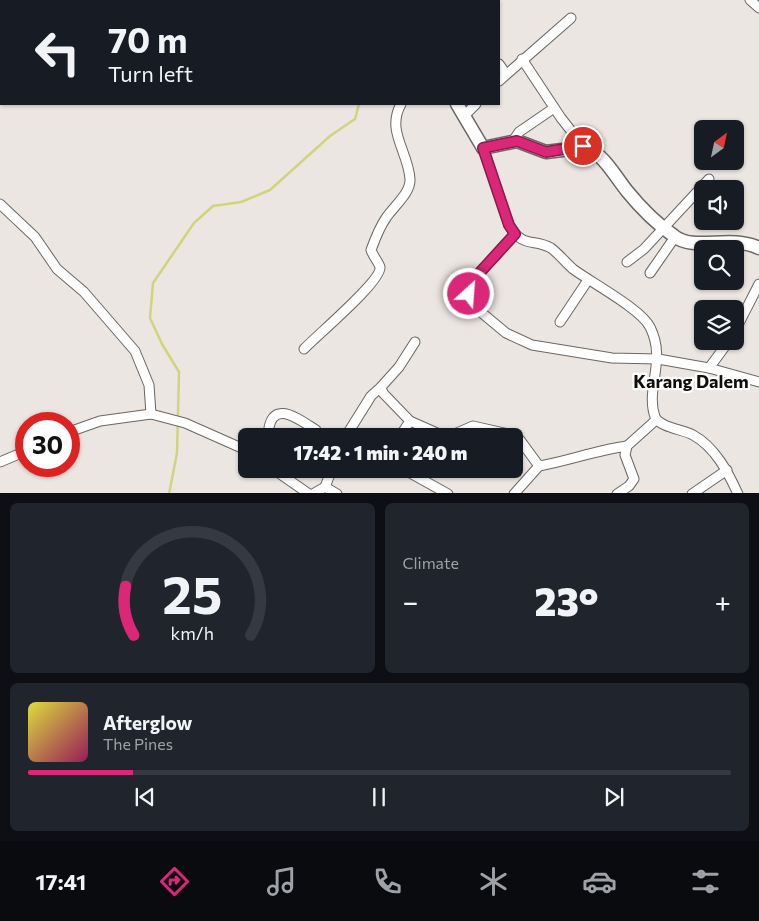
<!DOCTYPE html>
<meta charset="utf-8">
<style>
body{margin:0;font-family:Commissioner,sans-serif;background:#20242c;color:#f1f3f6;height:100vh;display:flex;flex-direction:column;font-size:19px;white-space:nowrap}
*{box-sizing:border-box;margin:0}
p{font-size:16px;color:#9ea1a6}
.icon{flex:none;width:28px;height:28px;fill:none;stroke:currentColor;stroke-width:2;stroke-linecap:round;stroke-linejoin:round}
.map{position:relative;height:493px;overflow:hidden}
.side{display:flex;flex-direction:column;gap:10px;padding:10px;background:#0d0f14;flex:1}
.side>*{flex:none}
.top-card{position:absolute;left:0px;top:0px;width:500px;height:105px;box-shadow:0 1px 4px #0004;background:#171b24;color:#f1f3f6;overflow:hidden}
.needle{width:32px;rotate:33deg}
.buttons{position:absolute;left:694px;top:120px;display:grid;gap:10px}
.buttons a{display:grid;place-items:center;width:50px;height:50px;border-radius:8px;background:#171b24;box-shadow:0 1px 4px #0004;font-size:25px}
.speed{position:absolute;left:15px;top:412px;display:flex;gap:10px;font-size:25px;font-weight:700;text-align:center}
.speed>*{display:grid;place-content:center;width:65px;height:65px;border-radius:50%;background:#171b24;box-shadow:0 1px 4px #0004;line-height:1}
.speed .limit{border:8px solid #d22;background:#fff;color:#111}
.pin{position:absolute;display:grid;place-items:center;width:42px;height:42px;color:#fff;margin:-21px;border:2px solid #fff;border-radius:50%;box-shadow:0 1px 5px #0007}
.me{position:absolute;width:55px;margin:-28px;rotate:26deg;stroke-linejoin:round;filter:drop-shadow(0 0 4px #0008)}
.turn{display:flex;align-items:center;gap:18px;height:105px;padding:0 25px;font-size:22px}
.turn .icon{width:65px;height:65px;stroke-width:2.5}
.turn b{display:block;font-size:35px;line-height:42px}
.big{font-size:38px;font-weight:800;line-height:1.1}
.side .tile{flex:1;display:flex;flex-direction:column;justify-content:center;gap:8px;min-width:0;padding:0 18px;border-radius:8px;background:#20242c}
.side .dial{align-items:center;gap:0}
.dial svg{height:130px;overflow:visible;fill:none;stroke:#363941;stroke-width:7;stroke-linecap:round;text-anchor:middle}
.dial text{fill:#f1f3f6;stroke:none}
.song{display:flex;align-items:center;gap:15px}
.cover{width:60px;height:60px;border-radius:8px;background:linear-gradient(135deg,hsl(60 70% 55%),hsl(330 70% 35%))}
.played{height:5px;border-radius:2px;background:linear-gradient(90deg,#db2777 15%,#363941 15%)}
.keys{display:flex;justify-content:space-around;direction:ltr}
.heat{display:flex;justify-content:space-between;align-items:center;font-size:28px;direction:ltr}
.side .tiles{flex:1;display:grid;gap:10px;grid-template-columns:1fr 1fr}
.tile:last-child{grid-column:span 2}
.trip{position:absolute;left:238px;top:428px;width:285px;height:50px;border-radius:8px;background:#171b24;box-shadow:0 1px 4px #0004;font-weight:800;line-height:50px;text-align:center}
.tabs{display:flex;height:80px;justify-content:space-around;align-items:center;background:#090b0e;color:#9ea1a6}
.tabs .icon{width:35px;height:35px}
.tabs .active{color:#db2777}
.tabs b{font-size:22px;color:#f1f3f6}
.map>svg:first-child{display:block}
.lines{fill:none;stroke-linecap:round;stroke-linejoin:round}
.stream{stroke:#d0d47d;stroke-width:2.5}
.street-casing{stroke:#6b6762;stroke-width:11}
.secondary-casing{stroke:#6b6762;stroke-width:15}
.street{stroke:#fff;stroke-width:9}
.secondary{stroke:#fff;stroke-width:12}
.route-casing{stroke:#8e194d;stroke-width:12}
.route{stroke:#db2777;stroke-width:9}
.labels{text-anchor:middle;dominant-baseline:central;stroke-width:4.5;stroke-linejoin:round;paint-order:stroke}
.quarter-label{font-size:18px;font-weight:bold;fill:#100f0d;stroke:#fff}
</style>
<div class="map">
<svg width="759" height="494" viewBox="0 0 759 494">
<rect width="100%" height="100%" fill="#ebe6e1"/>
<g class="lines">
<g class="stream">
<polyline points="354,0 354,1"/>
<polyline points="169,494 177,453 179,372 162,344 150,318 153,283 194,223 213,206 241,202 270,190 330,136 355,119 359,104"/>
</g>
<g class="street-casing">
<g id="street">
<polyline points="750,0 759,8"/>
<polyline points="522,59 561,118 583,146"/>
<polyline points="499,64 506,74"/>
<polyline points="499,81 571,18"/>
<polyline points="464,116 476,104"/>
<polyline points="513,141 519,132 554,108"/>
<path d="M483 148 509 225C523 249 534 238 551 248 559 254 566 263 573 269 592 283 641 309 650 327 667 361 645 388 655 417 661 428 682 429 693 435 715 447 728 472 738 494"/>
<polyline points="0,204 35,237 57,269 84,292 135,351 149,385 151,414"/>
<polyline points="515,234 472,281 469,294 476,308 506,333 532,345 612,358 658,359 709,368 759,382"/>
<polyline points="627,262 644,249 709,179"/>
<polyline points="650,273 675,237"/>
<polyline points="560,322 588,280"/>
<polyline points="735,331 759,284"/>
<path d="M304 349C316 336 382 281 380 267 379 263 373 256 371 250 375 239 379 228 386 218 393 207 411 193 410 179 408 151 386 131 401 104"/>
<polyline points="709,368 729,341"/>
<polyline points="410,421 444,436"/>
<polyline points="69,432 100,421 151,414 185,423 246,450"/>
<path d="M268 436C270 397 297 418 316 430"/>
<polyline points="346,436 371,396 381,387"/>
<polyline points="400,436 410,421 383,393 381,387 399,367 415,342"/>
<polyline points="450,436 473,426 513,435 520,440 539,466 514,494"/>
<polyline points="0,462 26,451"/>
<path d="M539 466C568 461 597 450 627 446"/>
<polyline points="273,469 309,494"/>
<polyline points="403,469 448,494"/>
<polyline points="325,487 332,469"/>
<polyline points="313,494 325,487 337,494"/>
<polyline points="617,494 629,486 634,479 625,455 627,446 656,420"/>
<polyline points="692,494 727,470"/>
</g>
</g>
<g class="secondary-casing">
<g id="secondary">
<polyline points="283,0 285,1"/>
<path d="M457 104 483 148 517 141 546 152 586 147C604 155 615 176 627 191 640 207 657 224 674 236 694 252 730 234 759 248"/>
</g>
</g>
<use href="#street" class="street"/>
<use href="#secondary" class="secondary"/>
</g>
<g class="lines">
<g class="route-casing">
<polyline id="route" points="469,294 472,281 515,234 509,225 483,148 517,141 546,152 583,146"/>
</g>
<use href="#route" class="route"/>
</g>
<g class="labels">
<g class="quarter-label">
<text x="691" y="381">Karang Dalem</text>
</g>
</g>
</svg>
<div class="buttons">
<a><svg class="needle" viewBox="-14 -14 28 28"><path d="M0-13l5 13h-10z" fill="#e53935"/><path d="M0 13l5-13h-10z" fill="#9ea1a6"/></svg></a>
<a><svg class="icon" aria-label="sound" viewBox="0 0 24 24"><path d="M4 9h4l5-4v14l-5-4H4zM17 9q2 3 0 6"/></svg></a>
<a><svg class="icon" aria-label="search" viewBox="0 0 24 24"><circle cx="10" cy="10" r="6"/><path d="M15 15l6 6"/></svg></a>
<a><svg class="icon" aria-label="layers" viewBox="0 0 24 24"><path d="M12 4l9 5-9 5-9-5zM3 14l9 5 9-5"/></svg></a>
</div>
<div class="speed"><div class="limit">30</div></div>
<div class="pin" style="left:583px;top:146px;background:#d93025"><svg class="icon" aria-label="arrive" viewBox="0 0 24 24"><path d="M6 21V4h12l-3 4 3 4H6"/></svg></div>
<svg class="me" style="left:469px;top:294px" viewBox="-20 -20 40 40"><circle r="17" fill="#db2777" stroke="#fff" stroke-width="3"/><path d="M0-11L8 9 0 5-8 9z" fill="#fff"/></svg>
<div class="trip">17:42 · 1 min · 240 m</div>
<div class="top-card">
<div class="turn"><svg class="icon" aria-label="left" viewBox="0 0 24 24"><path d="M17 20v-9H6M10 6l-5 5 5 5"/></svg><div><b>70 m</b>Turn left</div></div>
</div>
</div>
<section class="side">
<div class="tiles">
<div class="tile dial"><svg viewBox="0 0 100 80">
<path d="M14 69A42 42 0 1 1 86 69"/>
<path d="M14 69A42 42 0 0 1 9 39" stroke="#db2777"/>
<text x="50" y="56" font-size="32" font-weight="700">25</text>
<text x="50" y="72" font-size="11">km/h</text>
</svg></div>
<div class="tile"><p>Climate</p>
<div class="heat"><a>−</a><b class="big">23°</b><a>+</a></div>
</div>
<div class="tile">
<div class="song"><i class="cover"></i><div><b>Afterglow</b><p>The Pines</p></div></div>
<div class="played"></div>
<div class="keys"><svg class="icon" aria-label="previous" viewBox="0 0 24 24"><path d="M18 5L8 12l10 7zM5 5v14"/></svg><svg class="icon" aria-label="pause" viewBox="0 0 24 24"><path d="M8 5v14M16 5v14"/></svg><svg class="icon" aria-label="next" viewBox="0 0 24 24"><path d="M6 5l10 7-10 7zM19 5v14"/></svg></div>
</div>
</div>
</section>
<nav class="tabs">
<b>17:41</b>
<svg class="icon active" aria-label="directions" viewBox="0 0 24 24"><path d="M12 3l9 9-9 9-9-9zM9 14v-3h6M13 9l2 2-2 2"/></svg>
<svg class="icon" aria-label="music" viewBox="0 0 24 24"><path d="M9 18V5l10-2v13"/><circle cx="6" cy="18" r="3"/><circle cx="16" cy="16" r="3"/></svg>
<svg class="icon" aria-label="phone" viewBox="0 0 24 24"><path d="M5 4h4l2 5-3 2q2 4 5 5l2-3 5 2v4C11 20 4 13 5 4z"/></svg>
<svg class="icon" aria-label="climate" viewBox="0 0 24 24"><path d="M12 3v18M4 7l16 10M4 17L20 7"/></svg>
<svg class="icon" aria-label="car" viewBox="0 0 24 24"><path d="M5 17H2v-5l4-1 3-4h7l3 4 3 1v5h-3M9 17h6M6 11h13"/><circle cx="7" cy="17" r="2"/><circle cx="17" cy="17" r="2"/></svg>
<svg class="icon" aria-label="filters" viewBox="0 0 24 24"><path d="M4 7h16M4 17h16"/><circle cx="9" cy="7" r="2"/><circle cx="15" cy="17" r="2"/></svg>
</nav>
